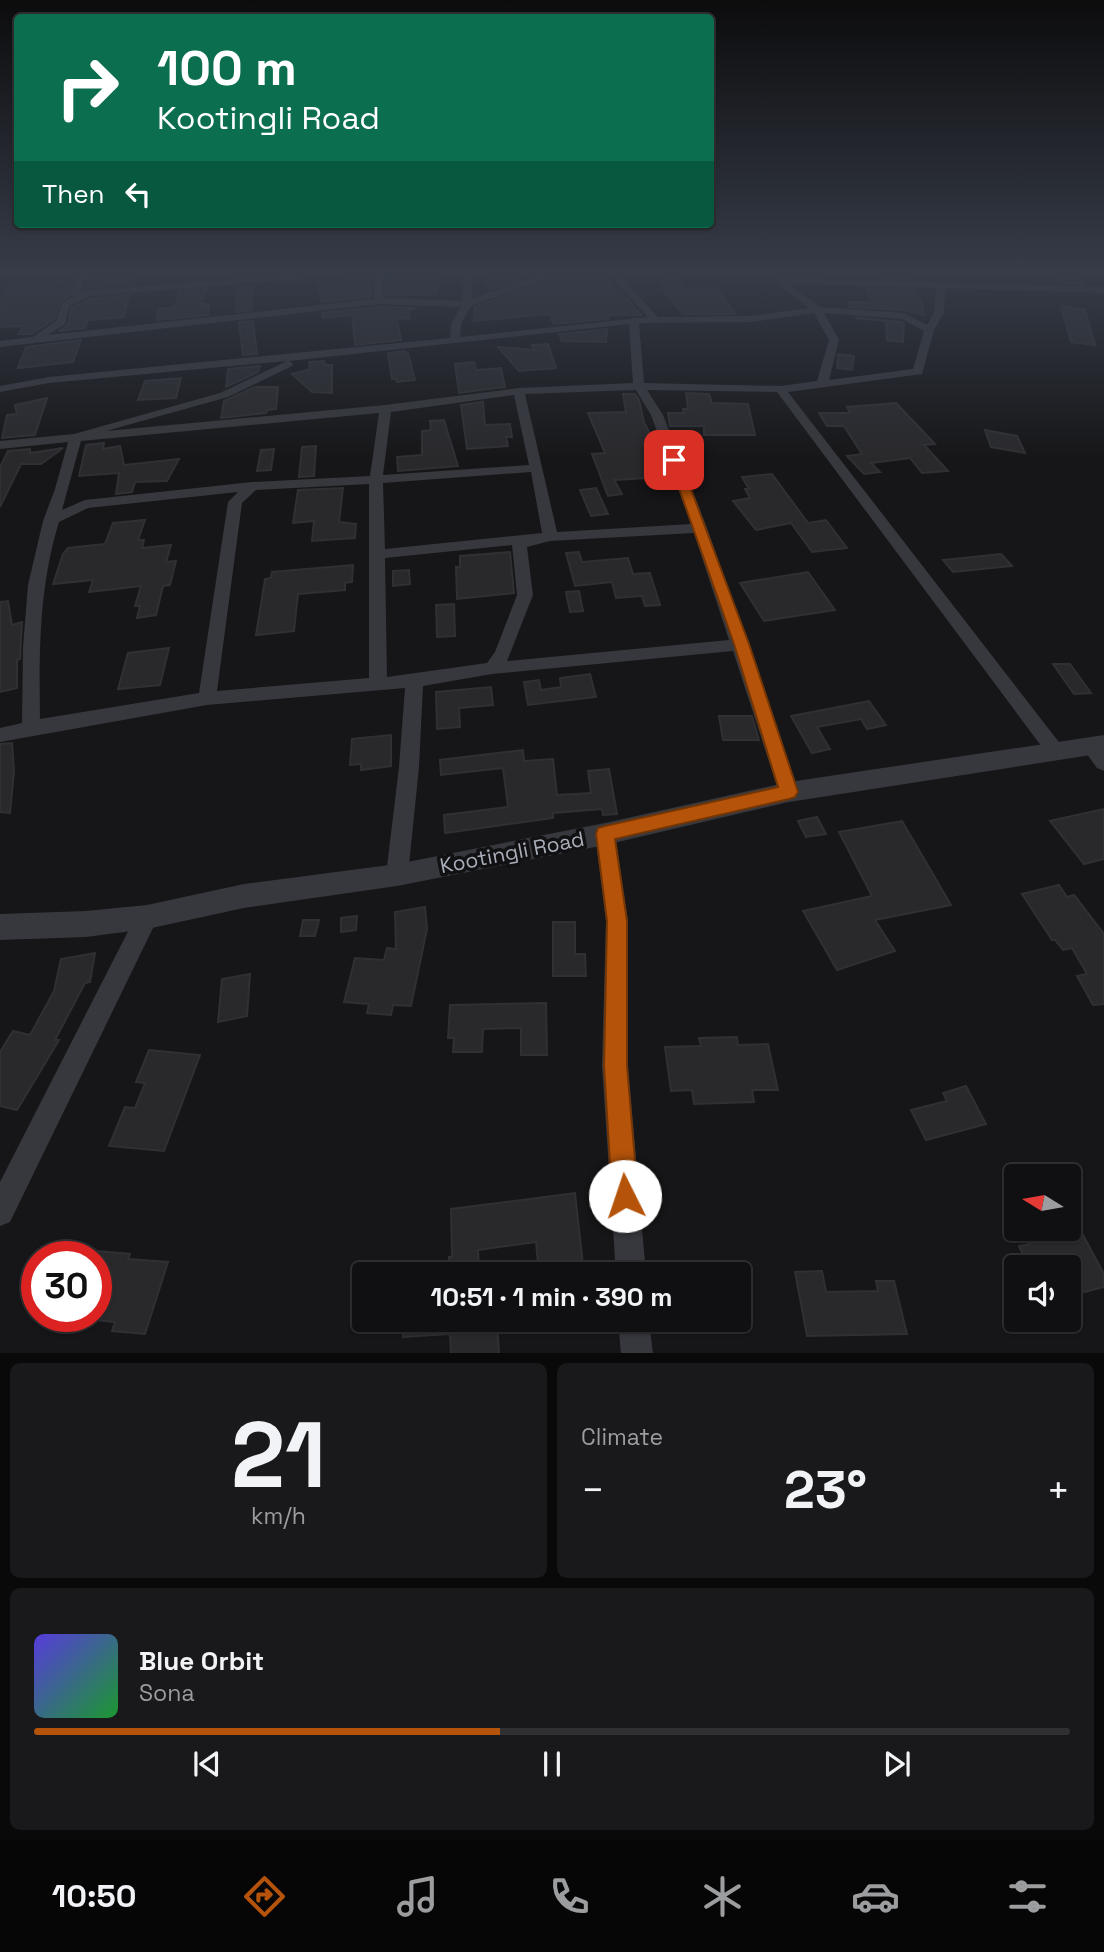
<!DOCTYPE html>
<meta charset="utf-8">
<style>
body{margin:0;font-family:"Space Grotesk",sans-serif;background:#19191b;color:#f1f3f6;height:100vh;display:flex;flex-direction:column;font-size:26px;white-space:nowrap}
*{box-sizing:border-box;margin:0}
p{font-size:23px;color:#9c9d9f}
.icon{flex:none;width:38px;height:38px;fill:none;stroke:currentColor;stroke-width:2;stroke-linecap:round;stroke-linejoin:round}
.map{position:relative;height:1353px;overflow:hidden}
.drawer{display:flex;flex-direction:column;gap:10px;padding:10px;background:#09090a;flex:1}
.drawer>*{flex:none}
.banner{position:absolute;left:14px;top:14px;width:700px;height:214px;border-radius:7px;box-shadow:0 2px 5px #0004,0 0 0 2px #303032;background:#0b6e4f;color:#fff;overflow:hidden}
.needle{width:46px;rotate:281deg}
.controls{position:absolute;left:1004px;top:1164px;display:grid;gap:14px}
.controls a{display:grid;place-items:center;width:77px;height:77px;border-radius:7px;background:#101012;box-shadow:0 2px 5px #0004,0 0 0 2px #303032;font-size:35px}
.speed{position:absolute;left:21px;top:1241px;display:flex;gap:14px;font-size:35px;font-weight:700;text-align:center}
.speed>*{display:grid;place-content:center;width:91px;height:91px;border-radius:50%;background:#101012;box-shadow:0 2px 5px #0004,0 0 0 2px #303032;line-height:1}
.speed .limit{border:10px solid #d22;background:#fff;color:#111}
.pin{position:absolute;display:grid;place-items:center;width:60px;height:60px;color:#fff;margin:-30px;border-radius:14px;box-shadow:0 4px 10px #0006}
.me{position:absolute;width:77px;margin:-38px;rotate:356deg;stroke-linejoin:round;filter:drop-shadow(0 0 5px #0008)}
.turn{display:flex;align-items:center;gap:24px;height:147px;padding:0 28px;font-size:32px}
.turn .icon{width:91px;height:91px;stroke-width:2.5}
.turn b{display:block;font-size:49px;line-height:60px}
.then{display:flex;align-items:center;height:66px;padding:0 28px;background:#0003;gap:14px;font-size:26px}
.big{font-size:52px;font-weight:700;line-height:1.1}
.drawer .card{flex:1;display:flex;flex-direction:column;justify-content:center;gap:10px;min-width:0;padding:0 24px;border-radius:10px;background:#19191b}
.drawer .dial{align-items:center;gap:0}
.dial b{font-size:91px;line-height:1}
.song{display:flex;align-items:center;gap:21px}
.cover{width:84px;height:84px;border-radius:10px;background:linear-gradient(135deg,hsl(250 70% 55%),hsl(130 70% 35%))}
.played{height:7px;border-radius:4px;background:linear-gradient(90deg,#b45309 45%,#303032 45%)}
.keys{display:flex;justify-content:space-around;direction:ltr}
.heat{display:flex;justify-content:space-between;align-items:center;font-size:38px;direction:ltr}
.drawer .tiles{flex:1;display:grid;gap:10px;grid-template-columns:1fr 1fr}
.card:last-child{grid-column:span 2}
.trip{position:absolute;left:352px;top:1262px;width:399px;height:70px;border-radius:7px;background:#101012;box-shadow:0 2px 5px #0004,0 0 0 2px #303032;font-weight:700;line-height:70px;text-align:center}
.dock{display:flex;height:112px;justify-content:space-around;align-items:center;background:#060607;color:#9c9d9f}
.dock .icon{width:49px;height:49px}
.dock .selected{color:#b45309}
.dock b{font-size:32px;color:#f1f3f6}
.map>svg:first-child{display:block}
.building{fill:#29292c;stroke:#303034;stroke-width:2}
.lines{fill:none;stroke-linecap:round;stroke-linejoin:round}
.path{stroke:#3d3f44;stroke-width:2;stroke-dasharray:2 2.5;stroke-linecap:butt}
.minor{fill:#37383d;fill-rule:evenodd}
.tertiary{fill:#37383d;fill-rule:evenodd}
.route{fill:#b45309;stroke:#753606;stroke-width:2}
.labels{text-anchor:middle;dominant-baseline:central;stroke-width:7;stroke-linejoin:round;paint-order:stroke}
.street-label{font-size:21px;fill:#a8adb8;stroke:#111113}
</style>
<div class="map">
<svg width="1104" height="1354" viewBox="0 0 1104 1354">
<rect width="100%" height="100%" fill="#161618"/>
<g class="building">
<polygon points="439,271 437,294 386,295 384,273"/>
<polygon points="860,271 898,271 903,272 907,279 863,278"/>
<polygon points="1051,271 1076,271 1083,284 1058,283"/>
<polygon points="521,273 523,278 489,290 483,276"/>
<polygon points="604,273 613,291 621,291 641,315 608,315 608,319 554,324 549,314 474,321 475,307 540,283 543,279"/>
<polygon points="370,274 371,297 321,302 318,280 366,277"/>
<polygon points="676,274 683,289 716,288 736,314 683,314 666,294 659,275"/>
<polygon points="120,277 119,279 133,278 131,284 86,288 88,280"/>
<polygon points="69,280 73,281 69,296 60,302 54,319 32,334 18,334 24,326 0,327 0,298 9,285"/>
<polygon points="252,286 252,310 236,312 237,287"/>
<polygon points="207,289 200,304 209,304 208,315 157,320 158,309 175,307 179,291"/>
<polygon points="867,289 914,290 921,301 924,315 904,310 850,307 848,302 871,302"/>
<polygon points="129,295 124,317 88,320 85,328 59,331 68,325 71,308 90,299"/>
<polygon points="1061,306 1085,310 1095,345 1071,342"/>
<polygon points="379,307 416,308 408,310 410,318 397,319 401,340 355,345 352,315 323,318 322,313"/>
<polygon points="855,318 901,322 904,323 903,342 887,340 886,321"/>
<polygon points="253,321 257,354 243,355 239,322"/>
<polygon points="607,329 606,342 562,341 559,334"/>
<polygon points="81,340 73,362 18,368 26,347"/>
<polygon points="548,344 556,368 519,371 498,347 534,350 532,345"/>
<polygon points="403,351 408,353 415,380 397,382 395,379 392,379 388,353"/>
<polygon points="838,354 854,356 852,370 837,368"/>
<polygon points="324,361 325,365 332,365 332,393 312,392 292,374 310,369 309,362"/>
<polygon points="474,362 476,370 501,368 505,387 459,393 455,364"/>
<polygon points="260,366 258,372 226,387 228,369"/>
<polygon points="181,378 176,398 138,400 145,381"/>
<polygon points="255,387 278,387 276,409 267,410 266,413 221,418 224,401"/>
<polygon points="686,393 709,394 712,403 748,404 755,435 704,435 704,426 670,426 668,413 684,413 683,409 688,409"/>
<polygon points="623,394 635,394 639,400 644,422 653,440 649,441 665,477 614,480 622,494 608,496 592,454 605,453 588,413 626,412"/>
<polygon points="47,398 35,435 2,438 7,415 17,414 15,405"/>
<polygon points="483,402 485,425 510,424 512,437 506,437 508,446 467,449 461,405"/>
<polygon points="896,403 935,444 924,445 948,471 922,473 910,458 871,463 880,472 864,474 847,456 862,454 844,426 827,426 819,413 850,413 847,407"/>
<polygon points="444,420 458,466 398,471 397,457 422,455 422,431 431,430 430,421"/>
<polygon points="985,430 1017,436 1025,453 991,447"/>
<polygon points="104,443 103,449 120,446 124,465 179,459 167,481 135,482 132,492 116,494 119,473 79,476 86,445"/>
<polygon points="316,446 314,476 299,477 302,447"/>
<polygon points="63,448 41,464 21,464 0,507 0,467 8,451 30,449 30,453"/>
<polygon points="274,449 271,470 257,471 261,450"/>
<polygon points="772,474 808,523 826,520 847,548 812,552 791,523 756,530 733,501 750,498 745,489 749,489 742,477"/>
<polygon points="343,488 339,522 356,524 355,538 312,541 314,521 293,523 298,490"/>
<polygon points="596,488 608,514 591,516 580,490"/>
<polygon points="145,520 138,540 144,540 142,548 171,545 166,562 176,561 170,585 163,586 156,615 137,618 140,606 135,606 141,586 89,592 93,580 53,584 63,554 68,548 105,544 113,523"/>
<polygon points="510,552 514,593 457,599 456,567 460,567 460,556"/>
<polygon points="579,552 582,562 628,558 633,574 650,573 660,605 645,606 642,596 616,598 612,582 575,586 566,553"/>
<polygon points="1001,554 1012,566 953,572 943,560"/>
<polygon points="353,565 352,582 345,583 345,590 298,594 294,631 256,635 265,579 271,578 272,572"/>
<polygon points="409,570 410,584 393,586 393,571"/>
<polygon points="808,572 835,610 764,621 740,583"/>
<polygon points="579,591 583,611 570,612 566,592"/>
<polygon points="8,601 12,625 22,622 20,659 17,660 17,688 0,692 0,602"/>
<polygon points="454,604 455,636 437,637 436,605"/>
<polygon points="169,648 160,685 118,689 128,653"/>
<polygon points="1053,664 1070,664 1091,693 1074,694"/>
<polygon points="590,674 596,697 528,705 524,682 539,680 541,690 561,687 560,678"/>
<polygon points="491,687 493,705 459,708 460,727 437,729 436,692"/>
<polygon points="869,701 886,725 867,729 861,719 817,727 830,749 812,753 791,716"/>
<polygon points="719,716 752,716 759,740 723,740"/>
<polygon points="391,735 391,766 361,770 361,764 350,765 352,739"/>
<polygon points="12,743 14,771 10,813 0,812 0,744"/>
<polygon points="523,750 524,761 553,759 557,795 591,793 588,771 609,769 617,814 603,815 602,809 553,813 553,818 445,833 444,815 508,807 503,768 441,775 440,760"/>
<polygon points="1104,809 1104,859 1084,864 1050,821"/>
<polygon points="817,817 826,834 806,837 798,821"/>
<polygon points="902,821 951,905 875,920 895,951 837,970 803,911 872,896 839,832"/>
<polygon points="1059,885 1067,897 1074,895 1104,934 1104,1004 1093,1005 1077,976 1087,974 1072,948 1063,950 1055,940 1052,940 1022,894"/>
<polygon points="425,907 427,929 411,1006 393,1005 391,1015 367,1013 369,1004 344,1002 355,958 384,960 387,948 396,949 395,912"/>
<polygon points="357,916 356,930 341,932 341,918"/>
<polygon points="303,920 319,920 315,936 300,936"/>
<polygon points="553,922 575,922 575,954 585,954 586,976 553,976"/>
<polygon points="95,953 90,982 85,983 55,1040 59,1040 17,1110 0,1106 0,1052 13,1031 30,1035 54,991 61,959"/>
<polygon points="250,974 247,1016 218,1022 222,979"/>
<polygon points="546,1003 547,1055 521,1055 521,1028 483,1029 482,1052 453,1052 454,1038 448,1038 450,1005"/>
<polygon points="737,1037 738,1045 768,1044 778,1090 752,1090 754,1102 694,1104 692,1090 671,1091 665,1047 701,1046 699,1038"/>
<polygon points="149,1050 200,1055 164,1151 109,1146 125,1107 135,1108 145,1083 136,1082"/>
<polygon points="966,1086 986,1124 926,1140 911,1110 947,1101 943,1093"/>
<polygon points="575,1193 584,1274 539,1274 536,1242 478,1250 479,1274 414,1274 414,1264 449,1261 449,1257 452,1257 451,1209"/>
<polygon points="1069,1209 1104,1274 1104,1287 1069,1296 1069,1267 1029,1267 1019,1246 1030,1244 1022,1228 1069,1228"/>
<polygon points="96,1251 130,1254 128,1259 168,1262 145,1334 112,1331 115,1322 96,1320"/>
<polygon points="822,1271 826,1292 878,1291 876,1281 894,1281 907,1334 807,1336 795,1272"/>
<polygon points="404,1320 497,1320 499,1354 451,1354 450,1334 403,1337"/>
</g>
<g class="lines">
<polyline class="path" points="0,304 9,302"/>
<g class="minor">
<polygon points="0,271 6,271 0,274"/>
<path d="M80 271H88L82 291 336 271H370L366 274 89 296 69 306 65 324 48 335 374 299 373 271H381L384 298 462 301 464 271H472V299L533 277 536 273 576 271 542 277 539 281 471 306 461 324 460 337 648 317 606 271H615L658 317 752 316 809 308 762 271H771L781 278 1104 287V293L945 288 944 313 934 330 922 374 788 392 1065 750 1062 755 1055 757 1048 755 777 392 647 390 663 415 707 528 746 639 750 644 749 647 799 792 796 798 789 800 782 798 779 792 733 651 492 674 423 686 419 767 408 875 405 882 397 885 389 882 386 875 399 767 405 688 207 705 0 742V728L22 723 23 647 28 585 43 521 55 489 68 442 0 449V441L74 434 220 393 287 361 49 383 0 392V386L49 377 450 338 451 324 461 307 379 304 0 347V341L33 337 56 321 62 303 75 296 71 294ZM789 284 936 288 934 313 927 325 904 313 820 307ZM814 313 829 340 817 381 781 386 644 383 639 323 752 322ZM824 313 902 319 924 331 913 369 829 380 839 340ZM629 324 633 383 519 388 385 405 106 431 228 397 292 366 293 364 289 361ZM636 390 651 415 691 524 557 532 525 394ZM514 395 529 465 383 475 391 412ZM379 413 370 476 252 482 85 500 62 510 81 441ZM531 472 542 533 385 549 383 483ZM369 484V678L217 691 242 503 256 490ZM238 492 228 502 199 693 40 719C39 652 39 587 59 522L88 508ZM694 533 729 640 507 661 533 595 527 547 550 541ZM512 545 517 595 495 652 487 663 387 677 385 558Z"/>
<polygon points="1090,739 1097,741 1104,750 1104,771 1097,768 1081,746 1083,741"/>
<polygon points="605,825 612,828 615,834 628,921 628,1066 646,1274 616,1274 602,1066 606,921 595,834 598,828"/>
<polygon points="147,907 155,910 158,917 155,924 10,1222 0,1226 0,1182 139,910"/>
<polygon points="618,1320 649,1320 653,1354 621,1354"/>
</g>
<polygon class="tertiary" points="1104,735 1104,753 789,802 605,845 397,886 244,908 147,929 86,937 0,940 0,914 86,911 147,905 244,884 397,864 605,823 789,782"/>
</g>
<linearGradient id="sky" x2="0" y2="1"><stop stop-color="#0c0c0d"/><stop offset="0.59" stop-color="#363c48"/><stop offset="1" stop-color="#363c48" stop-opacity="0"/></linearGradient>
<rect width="1104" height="460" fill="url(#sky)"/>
<polygon class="route" points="674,457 680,460 749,644 798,792 795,797 789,799 615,839 627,921 627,1066 638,1196 634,1205 625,1209 616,1205 612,1196 604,1066 607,921 596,834 598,828 605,826 778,787 734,644 669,460"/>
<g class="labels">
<g class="street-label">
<text transform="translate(512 852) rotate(-11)">Kootingli Road</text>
</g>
</g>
</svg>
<div class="controls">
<a><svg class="needle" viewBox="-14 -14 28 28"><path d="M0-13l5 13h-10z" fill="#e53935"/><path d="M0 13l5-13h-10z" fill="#9c9d9f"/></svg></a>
<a><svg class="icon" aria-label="sound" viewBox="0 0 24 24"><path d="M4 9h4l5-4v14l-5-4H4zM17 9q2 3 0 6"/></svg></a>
</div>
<div class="speed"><div class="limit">30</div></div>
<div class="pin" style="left:674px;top:460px;background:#d93025"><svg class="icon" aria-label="arrive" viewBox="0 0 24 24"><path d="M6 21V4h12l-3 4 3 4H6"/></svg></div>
<svg class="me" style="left:625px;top:1196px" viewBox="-20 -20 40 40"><circle r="19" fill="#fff"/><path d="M0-13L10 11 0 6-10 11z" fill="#b45309"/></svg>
<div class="trip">10:51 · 1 min · 390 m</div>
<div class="banner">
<div class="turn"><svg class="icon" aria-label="right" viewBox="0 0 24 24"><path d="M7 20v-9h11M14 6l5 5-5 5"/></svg><div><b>100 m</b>Kootingli Road</div></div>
<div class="then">Then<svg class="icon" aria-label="left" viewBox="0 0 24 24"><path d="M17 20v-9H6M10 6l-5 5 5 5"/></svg></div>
</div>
</div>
<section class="drawer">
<div class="tiles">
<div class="card dial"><b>21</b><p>km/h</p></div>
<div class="card"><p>Climate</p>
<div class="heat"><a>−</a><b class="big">23°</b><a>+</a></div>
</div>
<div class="card">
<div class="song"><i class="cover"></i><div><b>Blue Orbit</b><p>Sona</p></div></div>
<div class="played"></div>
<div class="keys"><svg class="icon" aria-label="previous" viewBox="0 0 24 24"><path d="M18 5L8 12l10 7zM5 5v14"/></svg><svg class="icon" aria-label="pause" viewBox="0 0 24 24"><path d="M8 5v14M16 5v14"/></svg><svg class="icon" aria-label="next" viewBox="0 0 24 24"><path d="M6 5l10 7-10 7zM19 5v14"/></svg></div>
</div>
</div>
</section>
<nav class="dock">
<b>10:50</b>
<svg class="icon selected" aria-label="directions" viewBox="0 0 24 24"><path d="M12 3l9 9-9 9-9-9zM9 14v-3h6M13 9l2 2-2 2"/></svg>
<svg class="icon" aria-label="music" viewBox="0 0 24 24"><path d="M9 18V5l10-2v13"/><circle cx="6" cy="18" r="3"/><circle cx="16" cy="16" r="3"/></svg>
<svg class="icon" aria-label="phone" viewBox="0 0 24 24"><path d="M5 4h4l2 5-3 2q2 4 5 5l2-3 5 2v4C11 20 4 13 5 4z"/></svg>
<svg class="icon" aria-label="climate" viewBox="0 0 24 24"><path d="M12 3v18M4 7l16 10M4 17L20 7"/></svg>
<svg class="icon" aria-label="car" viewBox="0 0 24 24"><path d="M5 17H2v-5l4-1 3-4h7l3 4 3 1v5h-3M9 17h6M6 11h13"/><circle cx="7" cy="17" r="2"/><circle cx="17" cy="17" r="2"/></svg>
<svg class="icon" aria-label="filters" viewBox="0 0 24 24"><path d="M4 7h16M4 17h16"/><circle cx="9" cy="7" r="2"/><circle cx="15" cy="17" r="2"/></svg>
</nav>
